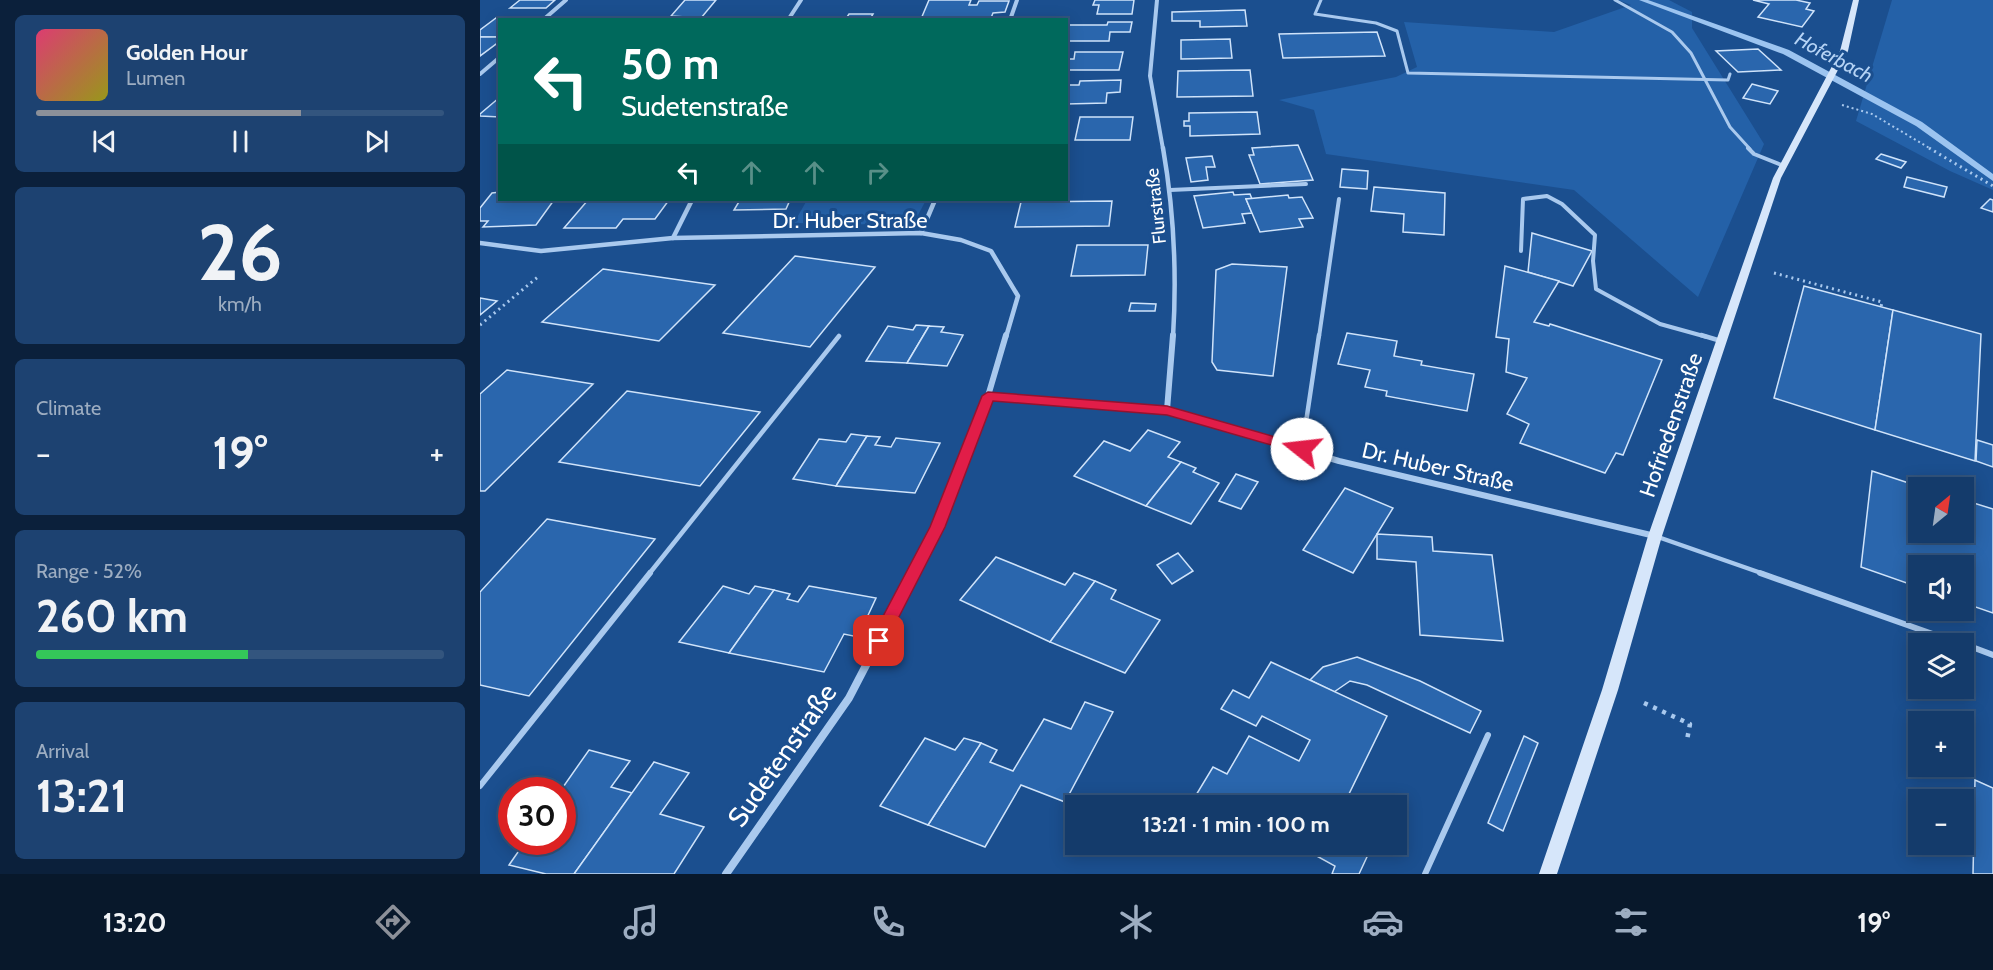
<!DOCTYPE html>
<meta charset="utf-8">
<style>
body{margin:0;font-family:Cabin,sans-serif;background:#1d4271;color:#f1f3f6;height:100vh;display:flex;flex-direction:column;font-size:22px;white-space:nowrap}
*{box-sizing:border-box;margin:0}
p{font-size:20px;color:#9dadc1}
.icon{flex:none;width:33px;height:33px;fill:none;stroke:currentColor;stroke-width:2;stroke-linecap:round;stroke-linejoin:round}
.map{position:relative;flex:1;overflow:hidden}
.details{display:flex;flex-direction:column;gap:15px;padding:15px;background:#0b203b;width:480px}
.details>*{flex:none}
.banner{position:absolute;left:18px;top:18px;width:570px;height:183px;border-radius:0px;box-shadow:0 3px 15px #0003,0 0 0 2px #33557e;background:#00695c;color:#fff;overflow:hidden}
.needle{width:39px;rotate:29deg}
.controls{position:absolute;left:1428px;top:477px;display:grid;gap:12px}
.controls a{display:grid;place-items:center;width:66px;height:66px;border-radius:0px;background:#143b6b;box-shadow:0 3px 15px #0003,0 0 0 2px #33557e;font-size:30px}
.speed{position:absolute;left:18px;top:777px;display:flex;gap:12px;font-size:30px;font-weight:700;text-align:center}
.speed>*{display:grid;place-content:center;width:78px;height:78px;border-radius:50%;background:#143b6b;box-shadow:0 3px 15px #0003,0 0 0 2px #33557e;line-height:1}
.speed .limit{border:9px solid #d22;background:#fff;color:#111}
.pin{position:absolute;display:grid;place-items:center;width:51px;height:51px;color:#fff;margin:-26px;border-radius:12px;box-shadow:0 3px 9px #0006}
.me{position:absolute;width:66px;margin:-33px;rotate:286deg;stroke-linejoin:round;filter:drop-shadow(0 0 4px #0008)}
.turn{display:flex;align-items:center;gap:21px;height:126px;padding:0 24px;font-size:27px}
.turn .icon{width:78px;height:78px;stroke-width:2.5}
.turn b{display:block;font-size:42px;line-height:51px}
.lanes{display:flex;align-items:center;height:57px;padding:0 24px;background:#0003;justify-content:center;gap:30px;direction:ltr}
.lanes .off{opacity:.35}
.big{font-size:45px;font-weight:800;line-height:1.1}
.details .tile{flex:1;display:flex;flex-direction:column;justify-content:center;gap:9px;min-width:0;padding:0 21px;border-radius:9px;background:#1d4271}
.details .dial{align-items:center;gap:0}
.dial b{font-size:78px;line-height:1}
.song{display:flex;align-items:center;gap:18px}
.cover{width:72px;height:72px;border-radius:9px;background:linear-gradient(135deg,hsl(340 70% 55%),hsl(60 70% 35%))}
.played{height:6px;border-radius:3px;background:linear-gradient(90deg,#8c9099 65%,#33557e 65%)}
.keys{display:flex;justify-content:space-around;direction:ltr}
.heat{display:flex;justify-content:space-between;align-items:center;font-size:33px;direction:ltr}
.charge{height:9px;border-radius:4px;background:linear-gradient(90deg,#34c759 52%,#33557e 0)}
.trip{position:absolute;left:585px;top:795px;width:342px;height:60px;border-radius:0px;background:#143b6b;box-shadow:0 3px 15px #0003,0 0 0 2px #33557e;font-weight:800;line-height:60px;text-align:center}
.menu{display:flex;height:96px;justify-content:space-around;align-items:center;background:#08182b;color:#9dadc1}
.menu .icon{width:42px;height:42px}
.menu .selected{color:#8c9099}
.menu b{font-size:27px;color:#f1f3f6}
main{display:flex;flex:1;min-height:0}
.map>svg:first-child{display:block}
.green{fill:#2461a8}
.lines{fill:none;stroke-linecap:round;stroke-linejoin:round}
.stream{fill:#9cc4f0;fill-rule:evenodd}
.building{fill:#2a66ad;stroke:#cfe3fa;stroke-width:1.5}
.path-far2{stroke:#a9c9ee;stroke-width:2;stroke-dasharray:2 3;stroke-linecap:butt}
.path-far1{stroke:#a9c9ee;stroke-width:3;stroke-dasharray:2 4;stroke-linecap:butt}
.path{stroke:#a9c9ee;stroke-width:4.5;stroke-dasharray:4 6;stroke-linecap:butt}
.service-far3{stroke:#a9c9ee;stroke-width:3}
.service-far2{stroke:#a9c9ee;stroke-width:4}
.service-far1{stroke:#a9c9ee;stroke-width:4.5}
.service{stroke:#a9c9ee;stroke-width:6}
.minor-far3{stroke:#a9c9ee;stroke-width:4}
.minor-far2{stroke:#a9c9ee;stroke-width:4.5}
.minor-far1{stroke:#a9c9ee;stroke-width:6}
.minor{stroke:#a9c9ee;stroke-width:8}
.secondary{fill:#d6e6fa;fill-rule:evenodd}
.route{fill:#e11d48;stroke:#92132f;stroke-width:1.5}
.labels{text-anchor:middle;dominant-baseline:central;stroke-width:6;stroke-linejoin:round;paint-order:stroke}
.far-street-label{font-size:18px;fill:#fff;stroke:#1b4f8f}
.far-water-label{font-size:20px;font-style:italic;fill:#b5d3f5;stroke:#1b4f8f}
.street-label{font-size:22px;fill:#fff;stroke:#1b4f8f}
.near-street-label{font-size:27px;fill:#fff;stroke:#1b4f8f}
</style>
<main>
<section class="details">
<div class="tile">
<div class="song"><i class="cover"></i><div><b>Golden Hour</b><p>Lumen</p></div></div>
<div class="played"></div>
<div class="keys"><svg class="icon" aria-label="previous" viewBox="0 0 24 24"><path d="M18 5L8 12l10 7zM5 5v14"/></svg><svg class="icon" aria-label="pause" viewBox="0 0 24 24"><path d="M8 5v14M16 5v14"/></svg><svg class="icon" aria-label="next" viewBox="0 0 24 24"><path d="M6 5l10 7-10 7zM19 5v14"/></svg></div>
</div>
<div class="tile dial"><b>26</b><p>km/h</p></div>
<div class="tile"><p>Climate</p>
<div class="heat"><a>−</a><b class="big">19°</b><a>+</a></div>
</div>
<div class="tile"><p>Range · 52%</p><b class="big">260 km</b><div class="charge"></div></div>
<div class="tile"><p>Arrival</p><b class="big">13:21</b></div>
</section>
<div class="map">
<svg width="1513" height="874" viewBox="0 0 1513 874">
<rect width="100%" height="100%" fill="#1b4f8f"/>
<g class="green">
<polygon points="1138,0 1189,0 1212,12 1212,28 1284,144 1218,297 1094,190 846,154 834,110 799,100 916,77 937,67 924,22 1074,32 1151,5"/>
<polygon points="1412,0 1513,0 1513,190 1470,171 1376,121"/>
<polygon points="327,200 446,200 436,219 423,225 314,223"/>
</g>
<g class="lines">
<polygon class="stream" points="1159,0 1168,0 1309,50 1442,122 1513,174 1513,181 1436,126 1303,54"/>
</g>
<g class="building">
<polygon points="40,0 75,0 66,8 30,8"/>
<polygon points="205,0 236,0 221,18 191,16"/>
<polygon points="449,0 491,0 489,5 497,5 499,1 529,1 525,12 513,13 511,18 441,19"/>
<polygon points="615,0 654,0 652,14 617,14 619,5 613,5"/>
<polygon points="1273,0 1316,0 1330,3 1326,9 1334,11 1322,27 1278,17 1289,4"/>
<polygon points="765,10 767,26 720,27 720,21 692,21 692,12"/>
<polygon points="369,14 393,14 390,19 402,19 365,20"/>
<polygon points="16,18 47,19 20,20 20,37 0,37 0,30"/>
<polygon points="628,22 652,22 650,32 630,32 629,41 586,41 586,25 627,25"/>
<polygon points="897,32 905,56 803,58 799,34"/>
<polygon points="0,37 20,37 20,41 0,56"/>
<polygon points="750,39 752,58 701,59 701,40"/>
<polygon points="1278,49 1301,70 1258,72 1236,51"/>
<polygon points="595,52 643,52 639,70 586,70 586,59 594,59"/>
<polygon points="770,70 773,96 697,97 698,71"/>
<polygon points="641,80 640,92 627,93 626,103 586,104 586,85 599,85 600,81"/>
<polygon points="1272,84 1298,91 1290,104 1263,98"/>
<polygon points="20,97 20,117 0,116 0,114"/>
<polygon points="777,112 780,134 710,136 710,126 704,126 704,121 709,121 709,113"/>
<polygon points="600,117 653,117 650,140 595,140"/>
<polygon points="818,145 833,180 780,184 769,155 774,155 772,148"/>
<polygon points="1401,154 1426,162 1421,168 1396,159"/>
<polygon points="732,156 735,167 726,167 728,180 711,182 706,158"/>
<polygon points="862,169 888,171 887,189 860,187"/>
<polygon points="1427,177 1467,187 1464,197 1424,187"/>
<polygon points="894,187 965,193 964,235 923,232 924,214 891,211"/>
<polygon points="20,192 20,200 74,200 56,225 3,227 8,221 0,221 0,208 12,193"/>
<polygon points="753,192 754,195 770,194 772,199 766,199 772,213 762,214 765,223 723,228 714,196"/>
<polygon points="808,195 809,198 822,197 833,218 819,219 823,227 780,232 766,199"/>
<polygon points="1510,199 1513,200 1513,212 1501,208"/>
<polygon points="108,200 189,200 175,219 143,219 136,228 84,228"/>
<polygon points="260,200 310,200 306,209 254,210"/>
<polygon points="632,201 629,226 535,227 541,202"/>
<polygon points="1052,233 1112,251 1093,286 1048,272"/>
<polygon points="597,245 668,245 665,275 591,276"/>
<polygon points="315,256 395,267 330,347 243,333"/>
<polygon points="752,264 807,267 793,376 737,370 732,362 736,270"/>
<polygon points="1025,266 1079,281 1054,322 1069,326 1070,324 1182,360 1143,455 1136,453 1125,473 1040,443 1049,424 1027,414 1047,378 1026,372 1029,339 1016,337"/>
<polygon points="123,269 235,285 179,341 62,322"/>
<polygon points="1324,286 1413,310 1395,430 1294,398"/>
<polygon points="0,298 17,301 0,315"/>
<polygon points="651,303 676,304 675,311 649,311"/>
<polygon points="1413,310 1501,334 1495,461 1395,430"/>
<polygon points="436,325 449,326 427,363 386,361 408,326 433,330"/>
<polygon points="449,326 464,327 461,332 483,335 467,366 427,363"/>
<polygon points="867,333 917,341 914,356 942,361 941,365 994,374 987,411 906,396 907,391 885,387 890,370 858,364"/>
<polygon points="27,370 113,384 5,491 0,491 0,394"/>
<polygon points="147,391 280,412 220,486 79,462"/>
<polygon points="668,430 700,442 688,457 701,462 666,506 594,476 624,441 650,451"/>
<polygon points="371,434 387,436 356,486 313,479 339,439 366,442"/>
<polygon points="387,436 400,437 395,445 411,447 416,438 460,443 435,493 356,486"/>
<polygon points="1497,440 1513,445 1513,467 1496,461"/>
<polygon points="701,462 716,468 713,472 739,483 711,524 666,506"/>
<polygon points="1392,471 1444,488 1438,488 1438,532 1484,532 1484,500 1513,509 1513,613 1484,603 1484,566 1438,566 1438,587 1381,567"/>
<polygon points="756,474 778,482 761,509 739,501"/>
<polygon points="865,488 913,508 873,573 823,550"/>
<polygon points="67,519 175,539 49,696 0,685 0,592"/>
<polygon points="897,534 952,537 953,551 1012,555 1023,641 940,635 936,562 897,559"/>
<polygon points="698,553 713,571 692,584 677,565"/>
<polygon points="516,557 585,585 594,573 615,581 570,642 480,600"/>
<polygon points="615,581 636,590 631,599 680,620 645,673 570,642"/>
<polygon points="243,586 269,594 275,586 294,590 249,653 199,642"/>
<polygon points="329,586 396,598 378,637 364,634 344,672 249,653 294,590 310,594 307,599 318,602"/>
<polygon points="877,657 940,681 1001,711 990,733 887,685 870,681 854,692 830,680 843,667"/>
<polygon points="791,662 907,716 869,794 893,806 710,805 733,767 747,774 769,736 819,761 830,740 782,716 776,726 741,709 753,690 769,698"/>
<polygon points="605,702 633,712 585,802 541,785 505,847 448,825 501,743 517,750 510,762 533,771 564,719 591,729"/>
<polygon points="1044,736 1058,743 1023,831 1008,823"/>
<polygon points="445,738 475,750 484,738 501,743 448,825 400,806"/>
<polygon points="109,750 150,761 131,787 152,793 94,874 66,874 29,865 45,842 82,842 81,790"/>
<polygon points="174,762 209,773 180,814 224,827 194,874 94,874"/>
<polygon points="1495,780 1513,788 1513,874 1493,874"/>
<polygon points="815,844 893,844 879,874 852,874 855,866"/>
</g>
<g class="lines">
<polyline class="path-far2" points="1362,105 1392,114 1451,149"/>
<g class="path-far1">
<polyline points="1449,148 1513,186"/>
<polyline points="1294,273 1402,302 1401,307"/>
<polyline points="0,325 59,276"/>
</g>
<polyline class="path" points="1164,703 1210,724 1207,740"/>
<g class="service-far3">
<polyline points="841,0 835,14 896,23 917,31 928,73 1248,80 1250,74"/>
<polyline points="1135,0 1192,32 1211,53 1250,127 1270,149"/>
</g>
<g class="service-far2">
<polyline points="1268,148 1274,154 1304,166"/>
<polyline points="690,190 826,184"/>
<polyline points="1041,251 1043,199 1067,196 1082,204 1115,235 1113,261 1116,289 1180,324 1227,337"/>
<polyline points="839,337 859,199"/>
</g>
<g class="service-far1">
<polyline points="1221,335 1241,341"/>
<polyline points="822,449 839,335"/>
<polyline points="1178,537 1284,574"/>
<polyline points="169,574 359,336"/>
</g>
<g class="service">
<polyline points="1280,573 1481,644"/>
<polyline points="1484,644 1513,655"/>
<polyline points="0,786 170,573"/>
<polyline points="945,874 1008,735"/>
</g>
<g class="minor-far3">
<polyline points="677,0 670,76 683,149"/>
<polyline points="63,20 86,0"/>
<polyline points="308,20 321,0"/>
<polyline points="530,20 537,0"/>
<polyline points="0,74 20,57"/>
</g>
<g class="minor-far2">
<path d="M683 148C694 211 697 273 693 337"/>
<polyline points="441,233 455,200"/>
<polyline points="193,238 212,200"/>
<polyline points="0,243 61,251 193,238 441,233 481,240 511,251 538,296 526,337"/>
</g>
<g class="minor-far1">
<polyline points="526,335 508,396 687,410 859,461 1175,536"/>
<polyline points="687,410 693,335"/>
<polyline points="433,574 458,527 508,396"/>
</g>
<polyline class="minor" points="246,874 369,698 434,573"/>
<polygon class="secondary" points="1373,0 1379,0 1368,51 1301,178 1182,536 1138,690 1077,874 1059,874 1122,690 1168,536 1293,178 1360,51"/>
</g>
<polygon class="route" points="508,392 687,406 827,446 829,449 822,454 687,415 513,401 465,527 404,646 393,646 390,641 450,527 502,396"/>
<g class="labels">
<g class="far-street-label">
<text transform="translate(676 206) rotate(-96)">Flurstraße</text>
</g>
<g class="far-water-label">
<text transform="translate(1354 57) rotate(28)">Hoferbach</text>
</g>
<g class="street-label">
<text x="370" y="220">Dr. Huber Straße</text>
<text transform="translate(1191 425) rotate(-71)">Hofriedenstraße</text>
<text transform="translate(958 467) rotate(13)">Dr. Huber Straße</text>
</g>
<g class="near-street-label">
<text transform="translate(302 755) rotate(-55)">Sudetenstraße</text>
</g>
</g>
</svg>
<div class="controls">
<a><svg class="needle" viewBox="-14 -14 28 28"><path d="M0-13l5 13h-10z" fill="#e53935"/><path d="M0 13l5-13h-10z" fill="#9dadc1"/></svg></a>
<a><svg class="icon" aria-label="sound" viewBox="0 0 24 24"><path d="M4 9h4l5-4v14l-5-4H4zM17 9q2 3 0 6"/></svg></a>
<a><svg class="icon" aria-label="layers" viewBox="0 0 24 24"><path d="M12 4l9 5-9 5-9-5zM3 14l9 5 9-5"/></svg></a>
<a>+</a>
<a>−</a>
</div>
<div class="speed"><div class="limit">30</div></div>
<div class="pin" style="left:399px;top:641px;background:#d93025"><svg class="icon" aria-label="arrive" viewBox="0 0 24 24"><path d="M6 21V4h12l-3 4 3 4H6"/></svg></div>
<svg class="me" style="left:822px;top:449px" viewBox="-20 -20 40 40"><circle r="19" fill="#fff"/><path d="M0-13L10 11 0 6-10 11z" fill="#e11d48"/></svg>
<div class="trip">13:21 · 1 min · 100 m</div>
<div class="banner">
<div class="turn"><svg class="icon" aria-label="left" viewBox="0 0 24 24"><path d="M17 20v-9H6M10 6l-5 5 5 5"/></svg><div><b>50 m</b>Sudetenstraße</div></div>
<div class="lanes"><svg class="icon" aria-label="left" viewBox="0 0 24 24"><path d="M17 20v-9H6M10 6l-5 5 5 5"/></svg><svg class="icon off" aria-label="ahead" viewBox="0 0 24 24"><path d="M12 20V5M6 11l6-6 6 6"/></svg><svg class="icon off" aria-label="ahead" viewBox="0 0 24 24"><path d="M12 20V5M6 11l6-6 6 6"/></svg><svg class="icon off" aria-label="right" viewBox="0 0 24 24"><path d="M7 20v-9h11M14 6l5 5-5 5"/></svg></div>
</div>
</div>
</main>
<nav class="menu">
<b>13:20</b>
<svg class="icon selected" aria-label="directions" viewBox="0 0 24 24"><path d="M12 3l9 9-9 9-9-9zM9 14v-3h6M13 9l2 2-2 2"/></svg>
<svg class="icon" aria-label="music" viewBox="0 0 24 24"><path d="M9 18V5l10-2v13"/><circle cx="6" cy="18" r="3"/><circle cx="16" cy="16" r="3"/></svg>
<svg class="icon" aria-label="phone" viewBox="0 0 24 24"><path d="M5 4h4l2 5-3 2q2 4 5 5l2-3 5 2v4C11 20 4 13 5 4z"/></svg>
<svg class="icon" aria-label="climate" viewBox="0 0 24 24"><path d="M12 3v18M4 7l16 10M4 17L20 7"/></svg>
<svg class="icon" aria-label="car" viewBox="0 0 24 24"><path d="M5 17H2v-5l4-1 3-4h7l3 4 3 1v5h-3M9 17h6M6 11h13"/><circle cx="7" cy="17" r="2"/><circle cx="17" cy="17" r="2"/></svg>
<svg class="icon" aria-label="filters" viewBox="0 0 24 24"><path d="M4 7h16M4 17h16"/><circle cx="9" cy="7" r="2"/><circle cx="15" cy="17" r="2"/></svg>
<b>19°</b>
</nav>
